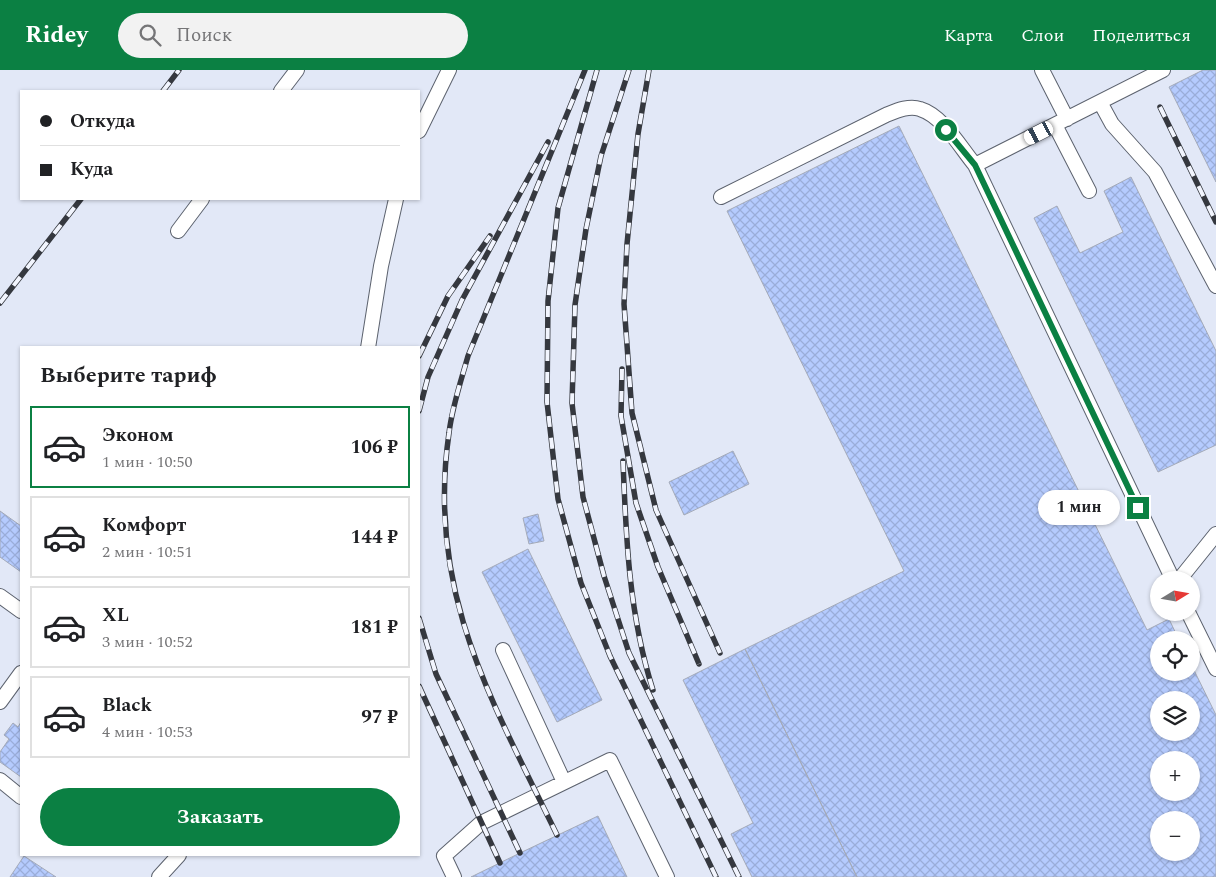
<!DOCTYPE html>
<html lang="ru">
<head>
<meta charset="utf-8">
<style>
  body { margin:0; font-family:Spectral,serif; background:#f2f2f2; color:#202124; height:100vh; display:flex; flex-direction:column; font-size:19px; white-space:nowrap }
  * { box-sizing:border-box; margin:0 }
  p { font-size:16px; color:#757577 }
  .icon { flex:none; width:28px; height:28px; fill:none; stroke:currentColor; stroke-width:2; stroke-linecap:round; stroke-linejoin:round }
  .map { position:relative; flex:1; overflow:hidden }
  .details { position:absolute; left:20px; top:276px; width:400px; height:510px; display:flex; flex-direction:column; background:#fff; border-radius:0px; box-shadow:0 1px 4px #0004 }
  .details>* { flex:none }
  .banner { position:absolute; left:20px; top:20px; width:400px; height:110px; border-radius:0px; box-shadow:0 1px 4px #0004; display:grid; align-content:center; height:110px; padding:0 20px; background:#fff }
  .needle { width:32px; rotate:79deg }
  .tools { position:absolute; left:1150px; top:501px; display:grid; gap:10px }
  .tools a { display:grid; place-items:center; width:50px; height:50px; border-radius:50%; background:#fff; box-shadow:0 1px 4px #0004; font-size:25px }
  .end { position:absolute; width:22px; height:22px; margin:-11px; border:6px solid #0b8043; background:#fff; box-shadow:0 0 0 2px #fff }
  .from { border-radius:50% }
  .bubble { position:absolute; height:35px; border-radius:18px; background:#fff; box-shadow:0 1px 4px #0004; font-size:16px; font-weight:700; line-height:35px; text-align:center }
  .car { position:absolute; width:15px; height:30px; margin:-15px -8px; border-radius:6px; box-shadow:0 0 4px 1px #0007; background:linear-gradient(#fff 24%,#345 0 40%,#fff 0 76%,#345 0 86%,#fff 0) }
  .banner b { display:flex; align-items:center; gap:18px; height:48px; font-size:19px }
  .banner b+b { border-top:1px solid #e0e0e0 }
  .banner i { width:12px; height:12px; background:#202124 }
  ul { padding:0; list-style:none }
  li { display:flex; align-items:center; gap:15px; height:82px; margin:0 10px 8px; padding:0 10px; border:2px solid #e0e0e0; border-radius:0px }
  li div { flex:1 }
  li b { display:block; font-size:19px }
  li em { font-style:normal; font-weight:700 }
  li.active { border-color:#0b8043 }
  li>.icon { width:45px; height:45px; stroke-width:1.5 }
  h2 { padding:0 20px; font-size:22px; line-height:60px }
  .action { display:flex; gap:10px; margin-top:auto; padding:10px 20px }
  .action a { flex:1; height:58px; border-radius:30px; background:#0b8043; color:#fff; font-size:20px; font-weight:700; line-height:58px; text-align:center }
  header { display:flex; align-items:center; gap:30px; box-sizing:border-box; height:70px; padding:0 25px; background:#0b8043; color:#fff }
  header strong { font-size:24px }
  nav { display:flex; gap:28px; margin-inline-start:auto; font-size:18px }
  .search { width:350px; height:45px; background:#f2f2f2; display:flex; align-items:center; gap:12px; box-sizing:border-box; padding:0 18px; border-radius:28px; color:#757577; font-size:19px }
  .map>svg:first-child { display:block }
  .building { fill:url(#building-cross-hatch); stroke:#a4aab8; fill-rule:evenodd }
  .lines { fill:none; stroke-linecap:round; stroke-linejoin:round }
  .lane-casing { stroke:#5c626e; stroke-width:16 }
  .lane { stroke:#fff; stroke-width:14 }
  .rail-casing { stroke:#35383f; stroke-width:5.5 }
  .rail { stroke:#f2f5fe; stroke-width:4; stroke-dasharray:11; stroke-linecap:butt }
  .route { stroke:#0b8043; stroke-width:6 }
</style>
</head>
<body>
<header>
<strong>Ridey</strong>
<div class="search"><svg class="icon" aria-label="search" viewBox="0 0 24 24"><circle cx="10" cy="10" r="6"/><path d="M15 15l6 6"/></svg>Поиск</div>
<nav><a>Карта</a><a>Слои</a><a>Поделиться</a></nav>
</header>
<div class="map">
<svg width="1216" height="807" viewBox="0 0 1216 807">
  <defs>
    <pattern id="building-cross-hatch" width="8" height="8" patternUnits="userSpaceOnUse" patternTransform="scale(1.25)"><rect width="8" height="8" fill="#b5cbfe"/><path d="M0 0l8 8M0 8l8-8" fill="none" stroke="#9aadd9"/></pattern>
  </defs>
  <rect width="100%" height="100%" fill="#e2e8f7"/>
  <path class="building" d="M1203 0H1216V112L1169 17Z
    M899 56 1147 560 1169 549 1179 570H1159V602H1191V594L1216 645V807H857L745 579 904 501 727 141ZM1159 630H1191V662H1159ZM1159 690H1191V722H1159ZM1159 750H1191V782H1159Z
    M1131 107 1216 281V375L1158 402 1034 148 1057 136 1080 183 1123 162 1104 121Z
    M733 381 749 414 684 445 669 412Z
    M0 441 21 456V502L0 487Z
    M538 444 544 471 529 474 523 448Z
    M528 479 602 630 557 652 482 502Z
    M745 579 857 807H752L731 764 753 753 683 610Z
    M21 652V707L0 692V682L9 669 4 665 13 653 18 657Z
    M598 746 627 807H471L520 783Z
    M24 786 56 807H10Z"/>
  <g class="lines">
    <g class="lane-casing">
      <path id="lane" d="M1042 0 1067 49
        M1163 0 975 95 1173 510
        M281 21 297 0
        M1100 32 1112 54 1155 102 1216 216
        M1055 55 1089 121
        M419 61 449 0
        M721 127 886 45C896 41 909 35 920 39 943 46 960 77 975 95
        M178 161 202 129
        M368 278 381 196 396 129
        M1179 510 1216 464
        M0 526 21 541
        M1188 542 1216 599
        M503 580 564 712
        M0 632 21 603
        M0 710 21 727
        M159 807 179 785
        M454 807 444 786 481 753 610 690 667 807"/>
    </g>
    <use href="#lane" class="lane"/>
    <g class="rail-casing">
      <path id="rail" d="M597 0 558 138 548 231 547 332 558 429 581 513 610 586 716 807
        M629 0 601 86 586 159 575 235 572 333 583 427 604 506 629 583 739 807
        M649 0 638 64 627 174 624 234 632 343 656 440 720 583
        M163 21 179 0
        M1160 37 1216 152
        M0 233 81 129
        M419 286 448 226 490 166
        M622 299 621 346 636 433 658 497 699 594
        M419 341 428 307 462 230 548 72
        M623 391C626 469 629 545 653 620
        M419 548 436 604 520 783
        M419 616 500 793
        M557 765C491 629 426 521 449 363 452 337 461 311 468 286L585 0"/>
    </g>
    <use href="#rail" class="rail"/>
  </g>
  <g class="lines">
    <path class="route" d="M946 60 975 95 1138 438"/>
  </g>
</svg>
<div class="tools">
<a><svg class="needle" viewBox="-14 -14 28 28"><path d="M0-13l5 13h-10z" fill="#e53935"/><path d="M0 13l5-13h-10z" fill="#757577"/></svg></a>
<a><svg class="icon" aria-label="locate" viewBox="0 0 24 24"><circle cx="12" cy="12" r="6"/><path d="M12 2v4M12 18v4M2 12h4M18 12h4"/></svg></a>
<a><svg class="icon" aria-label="layers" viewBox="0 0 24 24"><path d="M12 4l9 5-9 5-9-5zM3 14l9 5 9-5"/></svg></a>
<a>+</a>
<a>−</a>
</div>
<i class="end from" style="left:946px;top:60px"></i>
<i class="end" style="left:1138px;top:438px"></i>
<div class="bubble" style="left:1038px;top:420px;width:82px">1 мин</div>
<i class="car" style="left:1039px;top:63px;rotate:243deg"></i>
<div class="banner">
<b><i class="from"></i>Откуда</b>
<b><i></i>Куда</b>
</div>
<section class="details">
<h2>Выберите тариф</h2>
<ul>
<li class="active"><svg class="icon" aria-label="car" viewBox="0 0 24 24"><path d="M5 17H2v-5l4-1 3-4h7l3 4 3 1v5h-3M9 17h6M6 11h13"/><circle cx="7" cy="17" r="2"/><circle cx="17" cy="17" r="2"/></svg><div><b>Эконом</b><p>1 мин · 10:50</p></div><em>106 ₽</em></li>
<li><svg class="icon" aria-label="car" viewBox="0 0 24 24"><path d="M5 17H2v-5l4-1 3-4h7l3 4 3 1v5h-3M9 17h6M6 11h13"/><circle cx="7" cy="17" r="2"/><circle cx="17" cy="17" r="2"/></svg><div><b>Комфорт</b><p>2 мин · 10:51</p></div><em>144 ₽</em></li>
<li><svg class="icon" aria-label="car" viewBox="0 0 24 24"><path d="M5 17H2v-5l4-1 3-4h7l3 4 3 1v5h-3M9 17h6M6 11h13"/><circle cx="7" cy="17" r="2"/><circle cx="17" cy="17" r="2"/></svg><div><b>XL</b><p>3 мин · 10:52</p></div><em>181 ₽</em></li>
<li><svg class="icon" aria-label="car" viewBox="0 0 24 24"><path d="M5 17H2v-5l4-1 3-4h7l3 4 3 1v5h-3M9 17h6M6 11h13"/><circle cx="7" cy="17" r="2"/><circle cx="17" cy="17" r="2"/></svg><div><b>Black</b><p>4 мин · 10:53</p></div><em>97 ₽</em></li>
</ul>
<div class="action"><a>Заказать</a></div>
</section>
</div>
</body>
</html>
